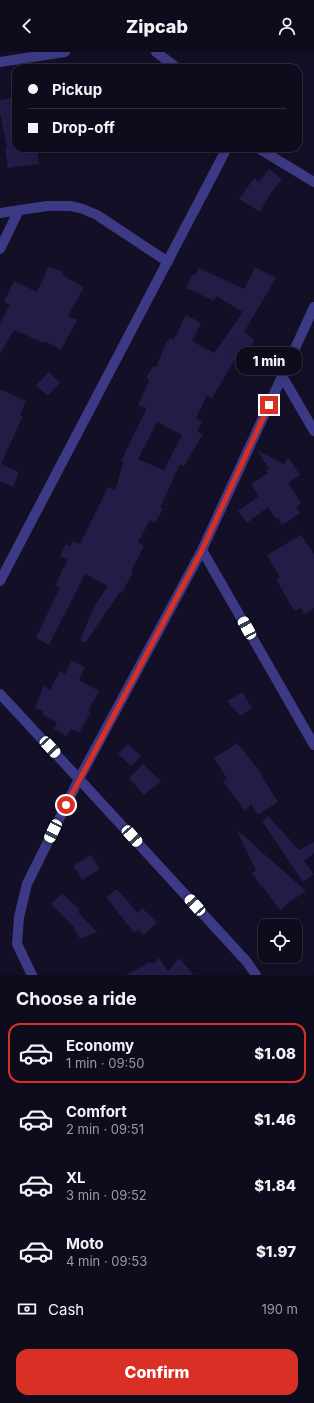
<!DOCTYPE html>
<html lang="en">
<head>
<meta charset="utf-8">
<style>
  body { margin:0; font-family:Inter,sans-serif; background:#1c1929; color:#f1f3f6; height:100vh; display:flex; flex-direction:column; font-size:15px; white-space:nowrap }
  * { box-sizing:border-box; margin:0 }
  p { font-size:13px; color:#9b9ba3 }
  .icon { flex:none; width:22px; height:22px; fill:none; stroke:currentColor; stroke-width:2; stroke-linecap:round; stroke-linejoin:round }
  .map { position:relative; height:923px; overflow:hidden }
  .details { display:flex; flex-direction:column; background:#0e0b1c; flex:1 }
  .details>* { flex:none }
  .guide { position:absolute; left:12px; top:12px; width:290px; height:88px; border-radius:12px; box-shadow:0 4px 16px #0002,0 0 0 1px #2e2b3b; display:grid; align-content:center; height:88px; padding:0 16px; background:#0e0b1c }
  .controls { position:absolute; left:258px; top:867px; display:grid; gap:8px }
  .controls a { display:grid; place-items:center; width:44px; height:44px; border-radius:8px; background:#0e0b1c; box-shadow:0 4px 16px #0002,0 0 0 1px #2e2b3b; font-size:20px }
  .end { position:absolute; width:18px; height:18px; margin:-9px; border:5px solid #d93025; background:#fff; box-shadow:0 0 0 2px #fff }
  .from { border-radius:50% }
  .bubble { position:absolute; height:28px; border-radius:12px; background:#0e0b1c; box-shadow:0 4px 16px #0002,0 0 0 1px #2e2b3b; font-size:13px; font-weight:800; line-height:28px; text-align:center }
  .car { position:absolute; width:12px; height:24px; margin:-12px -6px; border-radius:5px; box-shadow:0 0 3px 1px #0007; background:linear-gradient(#fff 24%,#345 0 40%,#fff 0 76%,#345 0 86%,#fff 0) }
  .guide b { display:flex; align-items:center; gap:14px; height:38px; font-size:15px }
  .guide b+b { border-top:1px solid #2e2b3b }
  .guide i { width:10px; height:10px; background:#f1f3f6 }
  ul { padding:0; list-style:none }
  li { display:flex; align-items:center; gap:12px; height:60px; margin:0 8px 6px; padding:0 8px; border:2px solid transparent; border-radius:12px }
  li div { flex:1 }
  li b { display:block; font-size:15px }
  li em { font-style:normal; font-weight:800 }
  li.selected { border-color:#d93025 }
  li>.icon { width:36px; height:36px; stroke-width:1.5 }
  h2 { padding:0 16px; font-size:18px; line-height:48px }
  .pay { display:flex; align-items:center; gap:10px; height:44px; padding:0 16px; font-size:15px }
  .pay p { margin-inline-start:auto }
  .cta { display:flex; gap:8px; margin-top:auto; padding:8px 16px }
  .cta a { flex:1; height:46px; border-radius:12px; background:#d93025; color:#fff; font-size:16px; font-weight:800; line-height:46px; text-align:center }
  header { display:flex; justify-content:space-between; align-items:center; height:52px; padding:0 16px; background:#0e0b1c; font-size:18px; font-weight:800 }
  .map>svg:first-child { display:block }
  .building { fill:#241b47; fill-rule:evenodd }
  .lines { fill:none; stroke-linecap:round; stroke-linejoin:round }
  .minor { stroke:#3d3a85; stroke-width:10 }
  .route { stroke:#d93025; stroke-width:5 }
</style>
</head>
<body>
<header><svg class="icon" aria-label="back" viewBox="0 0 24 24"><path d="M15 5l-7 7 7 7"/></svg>Zipcab<svg class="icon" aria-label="person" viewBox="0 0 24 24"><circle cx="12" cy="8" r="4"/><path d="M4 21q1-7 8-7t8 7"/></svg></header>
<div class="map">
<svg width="314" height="923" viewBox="0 0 314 923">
  <rect width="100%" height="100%" fill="#130f26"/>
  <path class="building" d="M16 45V96H37L39 112 8 116 5 96H7L0 61V48Z
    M269 117 282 127 271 141 260 160 239 147 254 126 259 130Z
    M49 214 63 220 62 223 84 235 68 264 77 268 61 298 45 289 44 291 14 278 0 302V271L10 253 4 250 14 229 37 240Z
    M255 215 276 226 244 280 255 288 243 304 239 301 212 346 207 343 196 366 202 369 197 380 203 382 184 414 180 412 160 456 163 457 155 471 150 468 138 490 144 494 131 519 133 520 122 541 120 540 85 591 80 588 95 553 108 534 85 522 49 593 36 586 60 535 55 533 68 507 60 504 66 492 70 494 73 489 80 492 108 435 115 438 124 409H121L146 358V356L138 353 149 328 146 326 153 314 156 315 167 289H169L170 286 173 288 175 285 186 263 201 271 192 289 214 301 243 260 216 244 214 249 186 236 193 222 195 223 199 216 244 237ZM157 370 182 383 164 418 138 407Z
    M49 320 60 331 48 344 36 333Z
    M0 337 26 349 20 363 23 364 1 412 19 420 13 435 0 429Z
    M257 398 284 412 288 405 300 423 288 431 301 451 296 455 300 461 282 473 278 466 276 467 268 455 247 471 238 459 259 444 251 432 268 421 266 419 269 417Z
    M301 483 314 502V556L304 562 301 556 294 559 276 527 280 525 267 503Z
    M71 608 85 615 79 628 99 639 88 659 91 660 79 681 71 677 66 684 54 677 57 670 43 663V659L35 656 44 633 50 638 60 619 65 622Z
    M242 640 252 656 240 664 227 649Z
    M237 691 261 721H260L278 750 258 763 251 752 245 759 223 730 227 727 214 706Z
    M128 692 141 704 131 714 118 702Z
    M143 712 161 729 144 743 129 726Z
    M268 764 299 798 314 790V801L304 809 314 822 303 830 262 769Z
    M236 777 306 839 287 852 280 858 262 834 261 835 252 821 256 818Z
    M91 803 100 817 82 828 73 814Z
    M117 837 138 861 142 856 157 870 144 883 138 877 134 881 106 845Z
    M62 842 80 857 78 860 97 880 80 887 73 874 51 852Z
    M159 906 168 919 179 906 194 923H127L150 910 153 912Z"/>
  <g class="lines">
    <path class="minor" d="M156 0 177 16
      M0 10 65 0
      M258 96 314 130
      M0 161 47 154H71L83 157 97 163 168 210
      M0 197 19 158
      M282 324 314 379
      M202 498 314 693
      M0 529 227 96
      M0 642 79 727 247 910 256 923
      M32 923 17 892 19 865 27 832 79 727 202 498 314 255"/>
  </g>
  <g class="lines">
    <path class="route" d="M66 753 202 498 269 353"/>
  </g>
</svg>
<div class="controls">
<a><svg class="icon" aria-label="locate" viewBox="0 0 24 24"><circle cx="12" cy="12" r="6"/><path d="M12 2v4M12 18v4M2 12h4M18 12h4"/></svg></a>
</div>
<i class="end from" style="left:66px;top:753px"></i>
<i class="end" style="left:269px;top:353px"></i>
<div class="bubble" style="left:236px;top:295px;width:66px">1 min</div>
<i class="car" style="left:247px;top:576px;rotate:331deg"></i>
<i class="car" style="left:50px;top:695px;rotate:137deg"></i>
<i class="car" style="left:53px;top:779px;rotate:206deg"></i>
<i class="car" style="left:132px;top:784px;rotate:138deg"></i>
<i class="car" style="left:195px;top:853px;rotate:318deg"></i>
<div class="guide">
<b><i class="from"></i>Pickup</b>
<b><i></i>Drop-off</b>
</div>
</div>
<section class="details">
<h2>Choose a ride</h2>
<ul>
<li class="selected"><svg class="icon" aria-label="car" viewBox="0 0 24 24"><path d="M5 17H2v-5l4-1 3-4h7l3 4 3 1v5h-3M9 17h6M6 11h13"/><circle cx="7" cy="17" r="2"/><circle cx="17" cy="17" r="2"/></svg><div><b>Economy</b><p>1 min · 09:50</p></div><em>$1.08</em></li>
<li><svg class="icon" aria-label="car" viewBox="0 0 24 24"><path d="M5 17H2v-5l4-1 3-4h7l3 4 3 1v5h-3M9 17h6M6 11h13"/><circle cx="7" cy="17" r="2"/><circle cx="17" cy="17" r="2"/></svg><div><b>Comfort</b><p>2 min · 09:51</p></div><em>$1.46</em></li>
<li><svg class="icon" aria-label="car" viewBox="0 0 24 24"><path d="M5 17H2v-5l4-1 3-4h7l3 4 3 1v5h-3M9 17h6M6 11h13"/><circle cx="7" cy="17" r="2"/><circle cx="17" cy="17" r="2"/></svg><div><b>XL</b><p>3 min · 09:52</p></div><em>$1.84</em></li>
<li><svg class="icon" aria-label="car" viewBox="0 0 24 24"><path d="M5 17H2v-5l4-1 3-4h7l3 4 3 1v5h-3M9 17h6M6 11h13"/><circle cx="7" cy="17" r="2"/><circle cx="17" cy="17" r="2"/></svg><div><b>Moto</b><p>4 min · 09:53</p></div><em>$1.97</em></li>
</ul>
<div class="pay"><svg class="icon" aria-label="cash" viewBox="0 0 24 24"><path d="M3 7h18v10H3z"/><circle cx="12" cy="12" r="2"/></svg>Cash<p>190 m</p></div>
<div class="cta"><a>Confirm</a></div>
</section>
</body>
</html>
